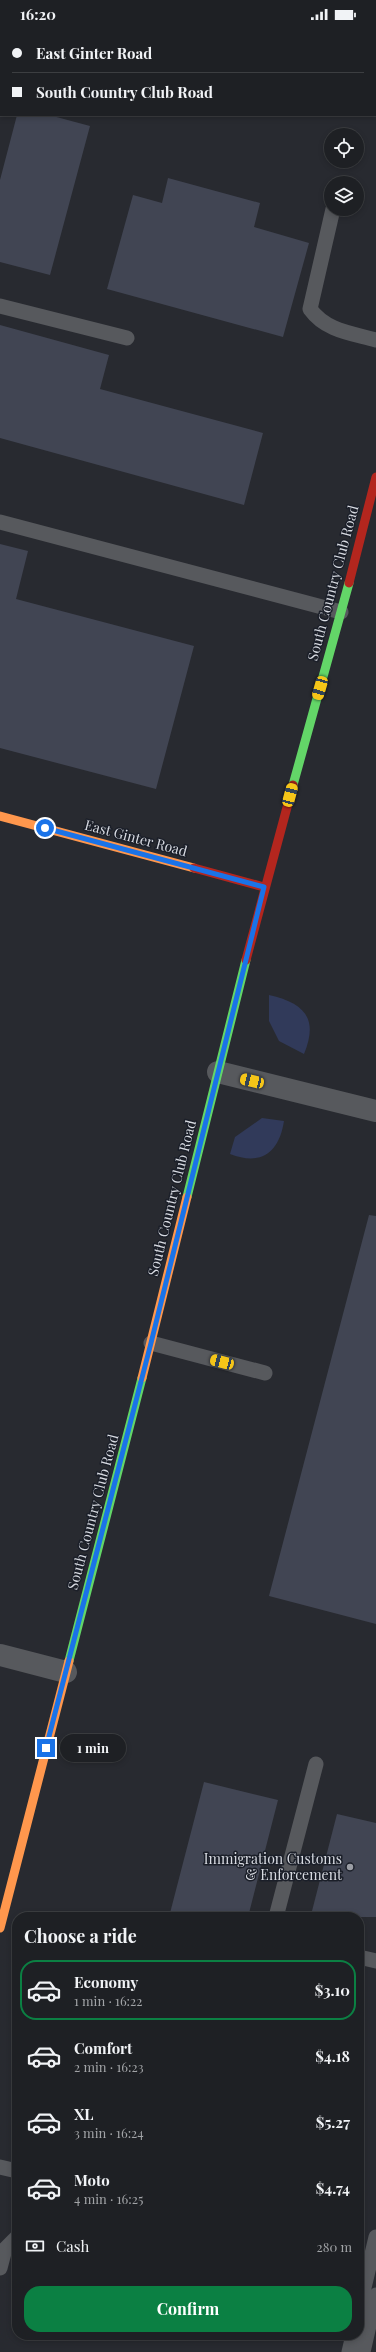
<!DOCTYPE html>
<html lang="en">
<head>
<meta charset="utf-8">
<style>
  body { margin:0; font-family:"Playfair Display",serif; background:#26282c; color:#f1f3f6; height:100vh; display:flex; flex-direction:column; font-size:15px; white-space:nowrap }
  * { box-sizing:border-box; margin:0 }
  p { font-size:13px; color:#a1a3a6 }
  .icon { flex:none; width:22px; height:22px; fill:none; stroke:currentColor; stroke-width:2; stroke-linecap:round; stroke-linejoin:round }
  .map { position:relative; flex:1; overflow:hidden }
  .sheet { position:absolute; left:12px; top:1884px; width:352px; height:428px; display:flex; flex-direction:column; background:#1e2024; border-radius:16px; box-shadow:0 2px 6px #0003,0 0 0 1px #3c3e41 }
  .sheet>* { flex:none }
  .guide { position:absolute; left:0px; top:0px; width:376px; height:88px; box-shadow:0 2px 6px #0003,0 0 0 1px #3c3e41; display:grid; align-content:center; height:88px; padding:0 12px; background:#1e2024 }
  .fabs { position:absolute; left:324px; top:100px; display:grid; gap:8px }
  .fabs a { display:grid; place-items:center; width:40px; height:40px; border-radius:50%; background:#1e2024; box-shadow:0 2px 6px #0003,0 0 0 1px #3c3e41; font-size:20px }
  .end { position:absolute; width:18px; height:18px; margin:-9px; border:5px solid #1a73e8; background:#fff; box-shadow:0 0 0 2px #fff }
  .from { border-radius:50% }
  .bubble { position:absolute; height:28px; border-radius:14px; background:#1e2024; box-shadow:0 2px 6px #0003,0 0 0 1px #3c3e41; font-size:13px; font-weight:700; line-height:28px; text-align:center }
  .car { position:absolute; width:12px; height:24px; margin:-12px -6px; border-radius:5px; box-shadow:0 0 3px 1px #0007; background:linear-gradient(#f5c518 24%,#345 0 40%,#f5c518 0 76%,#345 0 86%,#f5c518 0) }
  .guide b { display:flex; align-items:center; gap:14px; height:38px; font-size:15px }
  .guide b+b { border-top:1px solid #3c3e41 }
  .guide i { width:10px; height:10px; background:#f1f3f6 }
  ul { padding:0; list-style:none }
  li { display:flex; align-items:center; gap:12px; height:60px; margin:0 8px 6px; padding:0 4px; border:2px solid transparent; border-radius:16px }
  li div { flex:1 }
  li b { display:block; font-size:15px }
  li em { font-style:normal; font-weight:700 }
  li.current { border-color:#0b8043 }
  li>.icon { width:36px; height:36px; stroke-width:1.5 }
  h2 { padding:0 12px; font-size:18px; line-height:48px }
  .pay { display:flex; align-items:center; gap:10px; height:44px; padding:0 12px; font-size:15px }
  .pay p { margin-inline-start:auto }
  .action { display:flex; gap:8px; margin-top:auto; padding:8px 12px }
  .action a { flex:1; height:46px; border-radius:16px; background:#0b8043; color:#fff; font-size:16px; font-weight:700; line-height:46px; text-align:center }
  .status { display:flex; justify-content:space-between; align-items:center; height:28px; padding:0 20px; background:#1e2024; direction:ltr }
  .status svg { height:11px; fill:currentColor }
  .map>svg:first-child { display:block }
  .green { fill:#313a5a }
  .building { fill:#414553 }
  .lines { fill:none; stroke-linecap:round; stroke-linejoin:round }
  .lane { stroke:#57595d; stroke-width:15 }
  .street { stroke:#57595d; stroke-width:22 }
  .fast { stroke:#63d668; stroke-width:9 }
  .slow { stroke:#ff974d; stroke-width:9 }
  .jam { stroke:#b3261e; stroke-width:9 }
  .route { stroke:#1a73e8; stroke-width:5 }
  .poi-dot { fill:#9a9da4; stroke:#1b1f29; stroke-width:1.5 }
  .labels { text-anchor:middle; stroke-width:3; stroke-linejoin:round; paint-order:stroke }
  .street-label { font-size:14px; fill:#d8dbe2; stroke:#1b1f29 }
  .poi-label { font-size:14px; fill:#d8dbe2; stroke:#1b1f29; text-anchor:end }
</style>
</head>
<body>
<div class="status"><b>16:20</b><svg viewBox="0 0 49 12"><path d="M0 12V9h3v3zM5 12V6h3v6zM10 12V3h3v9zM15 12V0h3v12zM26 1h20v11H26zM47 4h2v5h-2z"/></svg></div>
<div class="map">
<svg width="376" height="2324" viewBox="0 0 376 2324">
  <rect width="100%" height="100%" fill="#282a30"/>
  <path class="green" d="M269 967C304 975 319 990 304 1026L279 1013 269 993Z
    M262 1090 284 1093C279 1125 261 1138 230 1126L235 1109Z"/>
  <path class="building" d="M17 87H49L90 98 50 247 0 234V152Z
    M168 150 260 175 254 199 309 215 283 309 107 261 133 167 162 175Z
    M0 297 109 327 100 361 263 405 244 477 0 410Z
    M0 516 28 523 16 571 194 618 156 761 0 720Z
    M369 1187 376 1188V1596L269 1568Z
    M204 1754 278 1772 248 1889H169Z
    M337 1786 376 1795V1889H335L312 1883Z"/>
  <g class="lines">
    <path class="lane" d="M54 1V0
      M333 181 310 281C326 303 351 305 376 312
      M0 278 127 310
      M0 494 341 584
      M151 1315 265 1345
      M276 1889 316 1736
      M359 1929 376 1933
      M0 2139 17 2143
      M0 2240 5 2221 17 2209
      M359 2281 376 2209
      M349 2324 353 2307
      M363 2324 376 2267"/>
    <path class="street" d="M178 0 182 1
      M375 53H376
      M218 1044 376 1083
      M0 1627 66 1644"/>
    <path class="fast" d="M293 757 349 555
      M187 1169 246 932
      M69 1633 142 1350"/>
    <path class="slow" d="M0 788 194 840
      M142 1350 187 1169
      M0 1900 69 1633"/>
    <path class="jam" d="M349 555 376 449
      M194 840 264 859
      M246 932 293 757"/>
  </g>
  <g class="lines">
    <path class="route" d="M45 800 264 859 151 1315 46 1720"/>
  </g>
  <circle class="poi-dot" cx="350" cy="1839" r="4"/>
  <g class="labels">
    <g class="street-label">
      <text transform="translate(333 555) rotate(-75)" y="5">South Country Club Road</text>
      <text transform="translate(136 810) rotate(15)" y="5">East Ginter Road</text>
      <text transform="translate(172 1170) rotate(-76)" y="5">South Country Club Road</text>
      <text transform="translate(93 1484) rotate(-75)" y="5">South Country Club Road</text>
    </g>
    <g class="poi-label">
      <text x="342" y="1836">Immigration Customs<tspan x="342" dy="16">&amp; Enforcement</tspan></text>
    </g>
  </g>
</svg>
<div class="fabs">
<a><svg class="icon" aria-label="locate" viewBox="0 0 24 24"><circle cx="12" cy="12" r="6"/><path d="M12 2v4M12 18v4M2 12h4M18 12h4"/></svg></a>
<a><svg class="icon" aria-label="layers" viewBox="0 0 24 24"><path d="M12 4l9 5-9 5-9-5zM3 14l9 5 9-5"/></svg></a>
</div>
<i class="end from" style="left:45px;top:800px"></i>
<i class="end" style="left:46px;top:1720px"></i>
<div class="bubble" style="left:60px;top:1706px;width:66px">1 min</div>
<i class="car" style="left:320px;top:660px;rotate:196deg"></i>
<i class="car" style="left:290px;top:767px;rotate:15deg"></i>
<i class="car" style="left:252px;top:1053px;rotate:283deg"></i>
<i class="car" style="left:222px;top:1334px;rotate:285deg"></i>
<div class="guide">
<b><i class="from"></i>East Ginter Road</b>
<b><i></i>South Country Club Road</b>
</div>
<section class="sheet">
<h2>Choose a ride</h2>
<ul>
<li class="current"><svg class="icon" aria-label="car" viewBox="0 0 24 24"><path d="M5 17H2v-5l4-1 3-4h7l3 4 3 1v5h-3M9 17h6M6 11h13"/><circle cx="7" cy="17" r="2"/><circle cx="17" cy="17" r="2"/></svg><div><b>Economy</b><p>1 min · 16:22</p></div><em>$3.10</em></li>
<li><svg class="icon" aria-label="car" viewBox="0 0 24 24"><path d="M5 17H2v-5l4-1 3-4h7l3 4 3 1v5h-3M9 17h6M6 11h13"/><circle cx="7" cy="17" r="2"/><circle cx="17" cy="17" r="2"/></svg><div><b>Comfort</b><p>2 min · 16:23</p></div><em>$4.18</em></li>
<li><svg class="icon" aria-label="car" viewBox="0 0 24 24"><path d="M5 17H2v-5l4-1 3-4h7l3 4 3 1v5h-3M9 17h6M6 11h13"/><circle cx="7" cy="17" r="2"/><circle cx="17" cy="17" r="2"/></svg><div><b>XL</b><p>3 min · 16:24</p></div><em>$5.27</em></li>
<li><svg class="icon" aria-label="car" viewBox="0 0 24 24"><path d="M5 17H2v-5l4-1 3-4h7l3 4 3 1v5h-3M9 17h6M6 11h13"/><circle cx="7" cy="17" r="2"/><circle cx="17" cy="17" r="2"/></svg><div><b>Moto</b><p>4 min · 16:25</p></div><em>$4.74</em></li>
</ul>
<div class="pay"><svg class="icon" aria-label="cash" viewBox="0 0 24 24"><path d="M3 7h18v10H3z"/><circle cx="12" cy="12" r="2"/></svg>Cash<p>280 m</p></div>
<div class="action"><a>Confirm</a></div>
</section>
</div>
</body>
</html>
